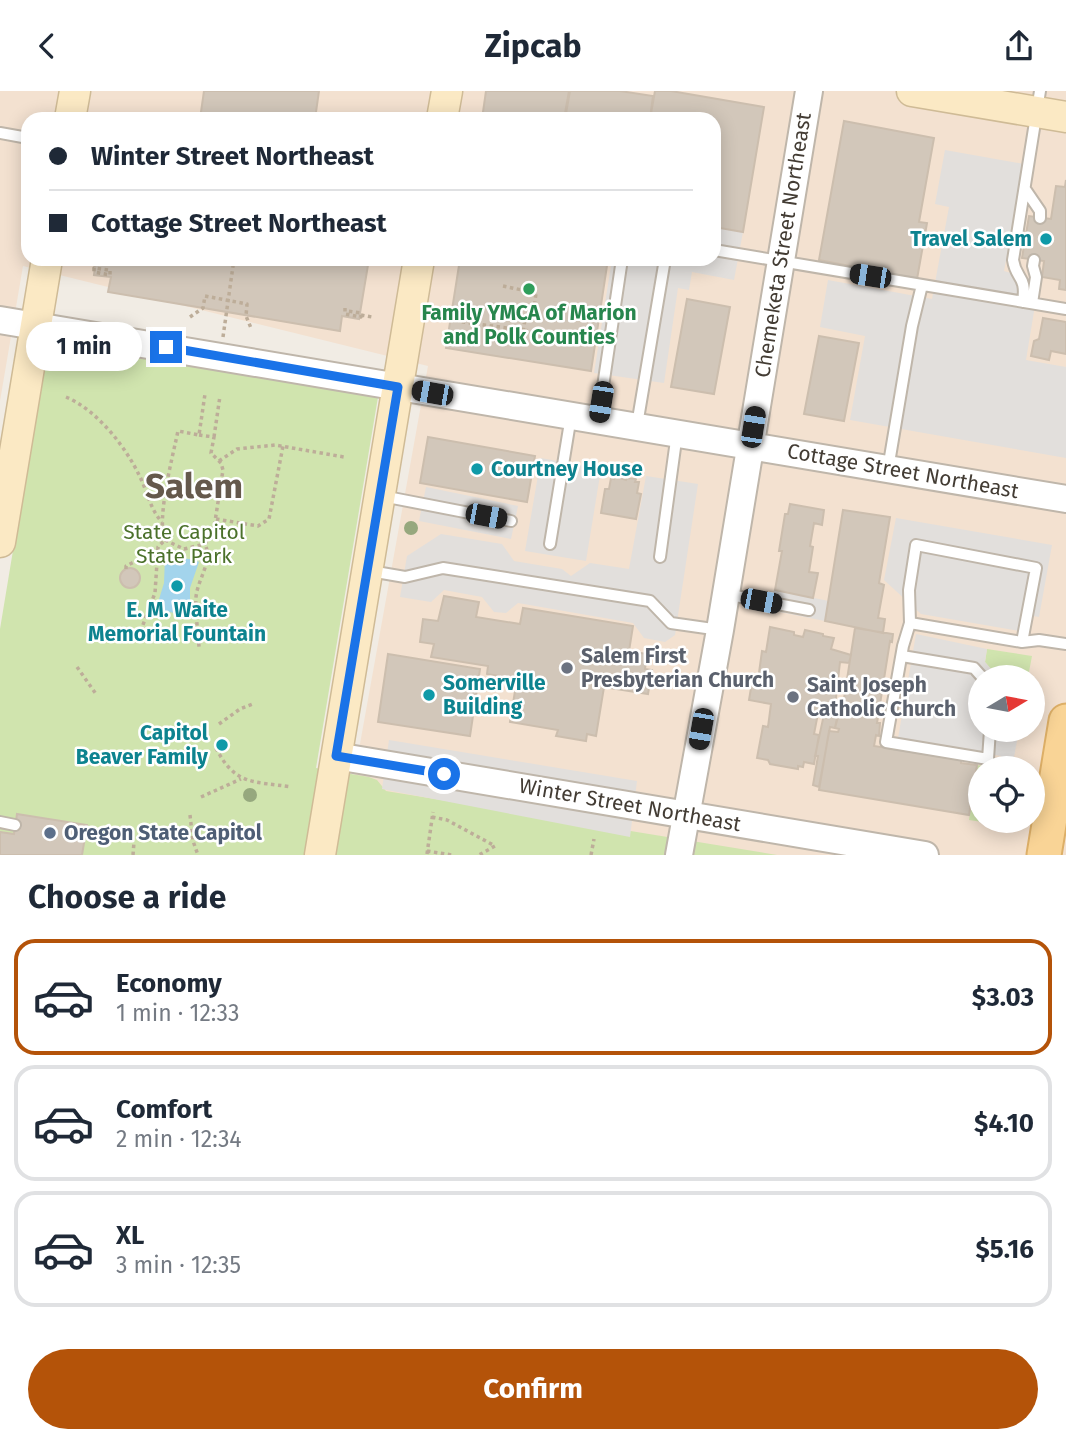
<!DOCTYPE html>
<html lang="en">
<head>
<meta charset="utf-8">
<style>
  body { margin:0; font-family:"Fira Sans",sans-serif; background:#f6f6f7; color:#1f2937; height:100vh; display:flex; flex-direction:column; font-size:26px; white-space:nowrap }
  * { box-sizing:border-box; margin:0 }
  p { font-size:23px; color:#747a83 }
  .icon { flex:none; width:38px; height:38px; fill:none; stroke:currentColor; stroke-width:2; stroke-linecap:round; stroke-linejoin:round }
  .map { position:relative; height:764px; overflow:hidden }
  .drawer { display:flex; flex-direction:column; background:#fff; flex:1 }
  .drawer>* { flex:none }
  .guide { position:absolute; left:21px; top:21px; width:700px; height:154px; border-radius:21px; box-shadow:0 4px 18px #0003; display:grid; align-content:center; height:154px; padding:0 28px; background:#fff }
  .needle { width:46px; rotate:80deg }
  .tools { position:absolute; left:968px; top:574px; display:grid; gap:14px }
  .tools a { display:grid; place-items:center; width:77px; height:77px; border-radius:50%; background:#fff; box-shadow:0 4px 18px #0003; font-size:35px }
  .end { position:absolute; width:32px; height:32px; margin:-16px; border:9px solid #1a73e8; background:#fff; box-shadow:0 0 0 4px #fff }
  .from { border-radius:50% }
  .bubble { position:absolute; height:49px; border-radius:24px; background:#fff; box-shadow:0 4px 18px #0003; font-size:23px; font-weight:700; line-height:49px; text-align:center }
  .car { position:absolute; width:21px; height:42px; margin:-21px -10px; border-radius:9px; box-shadow:0 0 5px 2px #0007; background:linear-gradient(#222 24%,#8ab4d8 0 40%,#222 0 76%,#8ab4d8 0 86%,#222 0) }
  .guide b { display:flex; align-items:center; gap:24px; height:66px; font-size:26px }
  .guide b+b { border-top:2px solid #e0e1e3 }
  .guide i { width:18px; height:18px; background:#1f2937 }
  ul { padding:0; list-style:none }
  li { display:flex; align-items:center; gap:21px; height:116px; margin:0 14px 10px; padding:0 14px; border:4px solid #e0e1e3; border-radius:21px }
  li div { flex:1 }
  li b { display:block; font-size:26px }
  li em { font-style:normal; font-weight:700 }
  li.selected { border-color:#b45309 }
  li>.icon { width:63px; height:63px; stroke-width:1.5 }
  h2 { padding:0 28px; font-size:32px; line-height:84px }
  .action { display:flex; gap:14px; margin-top:auto; padding:14px 28px }
  .action a { flex:1; height:80px; border-radius:42px; background:#b45309; color:#fff; font-size:28px; font-weight:700; line-height:80px; text-align:center }
  header { display:flex; justify-content:space-between; align-items:center; height:91px; padding:0 28px; background:#fff; font-size:32px; font-weight:700 }
  .map>svg:first-child { display:block }
  .commercial { fill:#f3e1d0; fill-rule:evenodd }
  .green { fill:#d0e4ae }
  .parking { fill:#e2dfdc }
  .water { fill:#a3d4ec }
  .building { fill:#d2c7ba; stroke:#ccbeae; stroke-width:2 }
  .lines { fill:none; stroke-linecap:round; stroke-linejoin:round }
  .service-casing { stroke:#bfb6aa; stroke-width:14 }
  .tertiary-casing { stroke:#bfb6aa; stroke-width:30 }
  .secondary-casing { stroke:#cfbb96; stroke-width:33 }
  .primary-casing { stroke:#ddaf67; stroke-width:37 }
  .path { stroke:#bdad99; stroke-width:3.5; stroke-dasharray:3.5 3.5; stroke-linecap:butt }
  .service { stroke:#fff; stroke-width:10 }
  .tertiary { stroke:#fff; stroke-width:26 }
  .secondary { stroke:#fbe9c4; stroke-width:30 }
  .primary { stroke:#f9d496; stroke-width:33 }
  .tree { fill:#96a87e }
  .route { stroke:#1a73e8; stroke-width:9 }
  .culture-dot { fill:#0f9aa8; stroke:#fff; stroke-width:2.5 }
  .leisure-dot { fill:#2e9e5b; stroke:#fff; stroke-width:2.5 }
  .worship-dot { fill:#6b7280; stroke:#fff; stroke-width:2.5 }
  .service-dot { fill:#5c6f8a; stroke:#fff; stroke-width:2.5 }
  .labels { text-anchor:middle; stroke-width:5; stroke-linejoin:round; paint-order:stroke }
  .culture-label { font-size:21px; font-weight:bold; fill:#0d838f; stroke:#fff; text-anchor:end }
  .street-label { font-size:21px; fill:#433c34; stroke:#fff }
  .leisure-label { font-size:21px; font-weight:bold; fill:#27864d; stroke:#fff }
  .park-label { font-size:21px; fill:#4b712b; stroke:#fff }
  .worship-label { font-size:21px; font-weight:bold; fill:#5b616d; stroke:#fff; text-anchor:start }
  .service-label { font-size:21px; font-weight:bold; fill:#4e5e75; stroke:#fff; text-anchor:start }
  .town-label { font-size:35px; font-weight:bold; fill:#65594c; stroke:#fff }
</style>
</head>
<body>
<header><svg class="icon" aria-label="back" viewBox="0 0 24 24"><path d="M15 5l-7 7 7 7"/></svg>Zipcab<svg class="icon" aria-label="share" viewBox="0 0 24 24"><path d="M12 15V3M7 8l5-5 5 5M5 13v7h14v-7"/></svg></header>
<div class="map">
<svg width="1066" height="764" viewBox="0 0 1066 764">
  <rect width="100%" height="100%" fill="#f1ece4"/>
  <path class="commercial" d="M0 0H1066V764H340L428 275 23 175 0 310ZM28 28H714V168H28ZM980 586H1032V639H980ZM980 677H1032V730H980Z"/>
  <path class="green" d="M48 248 378 306 316 677 369 686 377 689 386 700 777 764H0V538Z
    M987 558 1032 565 1028 586H998L985 571Z
    M977 674 998 677H980V730H1004L1003 734 969 729Z"/>
  <path class="parking" d="M945 59 1024 73 1004 180 1039 190 1026 269 1066 276V367L850 329 865 245 820 236 828 189 932 208 949 116 935 113Z
    M714 136 743 141 734 189 692 181 689 199 678 197 664 292 594 282 612 168H714Z
    M541 367 601 378 586 470 525 460Z
    M646 385 698 393 675 544 665 551 644 547 633 532 518 512 506 522 494 521 482 506 444 499 431 511 400 506 407 465 441 443 502 453 514 470 562 478 571 485 590 472 629 478Z
    M426 396 518 415 511 448 419 430Z
    M896 427 1052 454 1039 526 1021 523 1019 540 921 523 884 489Z
    M774 499 829 510 825 530 770 519Z
    M916 543 987 558 985 571 998 586H980V639H1019L1012 677H999L1001 665 898 647Z
    M389 649 637 690 630 746 382 698Z"/>
  <path class="water" d="M170 464C180 469 191 466 199 471L190 497V523C185 524 161 520 156 518L164 492 165 466Z"/>
  <path class="building" d="M204 0H319L315 28H200Z
    M486 0H569L564 28H482Z
    M570 0H620L653 5 650 28H565Z
    M655 0H671L764 16 743 141 714 136V28H650Z
    M844 30 934 47 919 131 927 132 917 188 819 169Z
    M1066 89V199L1059 198 1060 189 1042 186 1044 170 1022 167 1029 125 1051 128 1056 95 1065 96Z
    M96 168H369L359 228 342 225 340 240 108 201 111 186 94 184Z
    M460 168H608L591 280 446 257Z
    M687 208 730 216 714 303 671 296Z
    M1043 227 1066 231V263L1051 260 1049 269 1031 265 1034 250 1039 248Z
    M819 245 859 252 844 330 804 323Z
    M428 346 535 365 527 411 420 392Z
    M615 385 626 389 627 387 636 388 635 391H639L637 402 641 403 636 428 601 422 605 398H609L611 387 614 388Z
    M790 413 824 419 822 434 814 432 810 455 813 456 809 481 818 482 813 507 775 499 782 460H779L785 423H788Z
    M843 419 890 426 879 492 884 494 878 527 885 528 883 542 825 530Z
    M120 487a10 10 0 1 1 20 0a10 10 0 1 1-20 0Z
    M444 505 479 511 476 526 520 533 523 517 633 535 629 560 647 563 645 578 652 579 648 603 604 596 596 645 587 643 586 650 556 645 558 639 510 631 517 588 487 583 488 575 431 566 434 553 420 551 423 528 438 530Z
    M770 536 794 541V544L803 546 805 539 823 543V545L834 547 831 558 851 564 849 572 840 571 835 615 820 612 814 643 819 644 814 673 804 671 803 676 798 675V678L770 673 768 669 757 667 763 635 768 636 771 613 749 609 752 591 759 593 760 589H758L762 560 766 561Z
    M855 537 893 543 892 551 890 550 877 632H880L879 645 876 644 874 655 961 669V672L977 674 969 724 819 699 829 640 838 641 839 638 835 637 838 626 841 627Z
    M388 563 480 578 470 645 378 631Z
    M826 614 833 615 832 626 837 627 835 637 830 636 819 696 813 694 818 665H815Z
    M17 723 87 734 82 764H0V741L14 743Z"/>
  <g class="lines">
    <g class="service-casing">
      <path id="service" d="M0 42 28 47
        M1025 98 1040 120V127
        M714 159 1066 218
        M1023 211C1027 184 1016 189 1013 169L1040 0
        M1032 212 1036 186 1033 175 1034 169
        M598 329 622 168
        M637 334 665 168
        M888 378 912 235 922 194
        M382 405 511 430
        M550 453 571 325
        M660 466 677 342
        M370 480 405 486 443 477 650 510 671 532 720 539
        M725 503 809 519
        M910 532 903 555 886 651 988 668 990 639
        M1022 551 1036 477 916 454 909 499 910 532 1022 551 1039 549 1066 553
        M902 565 974 577 982 586
        M0 731 15 734"/>
    </g>
    <g class="tertiary-casing">
      <path id="tertiary" d="M0 229 1066 408
        M336 665 925 764
        M679 764 720 539 809 0"/>
    </g>
    <g class="secondary-casing">
      <path id="secondary" d="M912 0 1066 26
        M70 28 75 0
        M442 28 447 0
        M0 451 47 168
        M320 764 419 168"/>
    </g>
    <g class="primary-casing">
      <path id="primary" d="M1044 764 1066 630"/>
    </g>
    <path class="path" d="M108 179 94 177V181L110 184V178
      M503 195 536 202 534 218 527 217 523 240
      M345 217V223L361 226V222L348 220
      M361 224 372 226
      M190 226 203 217 205 205 247 213 246 225 251 237
      M523 226 503 222 504 213 527 217
      M441 228 595 249
      M223 246 234 168
      M66 306C97 319 126 356 140 386 148 402 150 418 162 431
      M199 344 214 346 211 362 221 372 223 379 214 437 205 453C213 471 198 487 196 506 195 522 198 539 199 556
      M214 346 220 305
      M219 370 237 358 275 354 344 366
      M216 428 258 435 269 428 283 355
      M165 449 184 458 205 453
      M126 478V475L134 471 158 472
      M138 547 155 502 158 456 165 449C156 429 173 364 178 340L199 344 205 303
      M77 576 96 603
      M219 633 240 618 255 612
      M216 657C235 695 254 690 291 696
      M201 706 241 688
      M190 724 193 750 198 764
      M432 726 447 729 495 755 479 764
      M427 760 452 764
      M427 763 433 721
      M133 764 134 751
      M591 764 594 748"/>
    <use href="#service" class="service"/>
    <use href="#tertiary" class="tertiary"/>
    <use href="#secondary" class="secondary"/>
    <use href="#primary" class="primary"/>
  </g>
  <g class="tree">
    <circle cx="411" cy="437" r="7"/>
    <circle cx="250" cy="704" r="7"/>
  </g>
  <g class="lines">
    <path class="route" d="M166 256 398 296 336 665 444 683"/>
  </g>
  <g class="culture-dot">
    <circle cx="1046" cy="148" r="7"/>
    <circle cx="477" cy="378" r="7"/>
    <circle cx="177" cy="495" r="7"/>
    <circle cx="429" cy="604" r="7"/>
    <circle cx="222" cy="654" r="7"/>
  </g>
  <circle class="leisure-dot" cx="529" cy="198" r="7"/>
  <g class="worship-dot">
    <circle cx="567" cy="577" r="7"/>
    <circle cx="793" cy="606" r="7"/>
  </g>
  <circle class="service-dot" cx="50" cy="742" r="7"/>
  <g class="labels">
    <g class="culture-label">
      <text x="1032" y="155">Travel Salem</text>
      <text x="491" y="385" text-anchor="start">Courtney House</text>
      <text x="177" y="526" text-anchor="middle">E. M. Waite<tspan x="177" dy="24">Memorial Fountain</tspan></text>
      <text x="443" y="599" text-anchor="start">Somerville<tspan x="443" dy="24">Building</tspan></text>
      <text x="208" y="649">Capitol<tspan x="208" dy="24">Beaver Family</tspan></text>
    </g>
    <g class="street-label">
      <text transform="translate(783 154) rotate(-81)" y="7">Chemeketa Street Northeast</text>
      <text transform="translate(903 380) rotate(10)" y="7">Cottage Street Northeast</text>
      <text transform="translate(630 714) rotate(10)" y="7">Winter Street Northeast</text>
    </g>
    <g class="leisure-label">
      <text x="529" y="229">Family YMCA of Marion<tspan x="529" dy="24">and Polk Counties</tspan></text>
    </g>
    <g class="park-label">
      <text x="184" y="448">State Capitol<tspan x="184" dy="24">State Park</tspan></text>
    </g>
    <g class="worship-label">
      <text x="581" y="572">Salem First<tspan x="581" dy="24">Presbyterian Church</tspan></text>
      <text x="807" y="601">Saint Joseph<tspan x="807" dy="24">Catholic Church</tspan></text>
    </g>
    <g class="service-label">
      <text x="64" y="749">Oregon State Capitol</text>
    </g>
    <g class="town-label">
      <text x="194" y="407">Salem</text>
    </g>
  </g>
</svg>
<div class="tools">
<a><svg class="needle" viewBox="-14 -14 28 28"><path d="M0-13l5 13h-10z" fill="#e53935"/><path d="M0 13l5-13h-10z" fill="#747a83"/></svg></a>
<a><svg class="icon" aria-label="locate" viewBox="0 0 24 24"><circle cx="12" cy="12" r="6"/><path d="M12 2v4M12 18v4M2 12h4M18 12h4"/></svg></a>
</div>
<i class="end from" style="left:444px;top:683px"></i>
<i class="end" style="left:166px;top:256px"></i>
<div class="bubble" style="left:26px;top:231px;width:116px">1 min</div>
<i class="car" style="left:870px;top:185px;rotate:279deg"></i>
<i class="car" style="left:432px;top:302px;rotate:280deg"></i>
<i class="car" style="left:601px;top:311px;rotate:189deg"></i>
<i class="car" style="left:753px;top:336px;rotate:9deg"></i>
<i class="car" style="left:486px;top:425px;rotate:101deg"></i>
<i class="car" style="left:761px;top:510px;rotate:101deg"></i>
<i class="car" style="left:701px;top:638px;rotate:190deg"></i>
<div class="guide">
<b><i class="from"></i>Winter Street Northeast</b>
<b><i></i>Cottage Street Northeast</b>
</div>
</div>
<section class="drawer">
<h2>Choose a ride</h2>
<ul>
<li class="selected"><svg class="icon" aria-label="car" viewBox="0 0 24 24"><path d="M5 17H2v-5l4-1 3-4h7l3 4 3 1v5h-3M9 17h6M6 11h13"/><circle cx="7" cy="17" r="2"/><circle cx="17" cy="17" r="2"/></svg><div><b>Economy</b><p>1 min · 12:33</p></div><em>$3.03</em></li>
<li><svg class="icon" aria-label="car" viewBox="0 0 24 24"><path d="M5 17H2v-5l4-1 3-4h7l3 4 3 1v5h-3M9 17h6M6 11h13"/><circle cx="7" cy="17" r="2"/><circle cx="17" cy="17" r="2"/></svg><div><b>Comfort</b><p>2 min · 12:34</p></div><em>$4.10</em></li>
<li><svg class="icon" aria-label="car" viewBox="0 0 24 24"><path d="M5 17H2v-5l4-1 3-4h7l3 4 3 1v5h-3M9 17h6M6 11h13"/><circle cx="7" cy="17" r="2"/><circle cx="17" cy="17" r="2"/></svg><div><b>XL</b><p>3 min · 12:35</p></div><em>$5.16</em></li>
</ul>
<div class="action"><a>Confirm</a></div>
</section>
</body>
</html>
